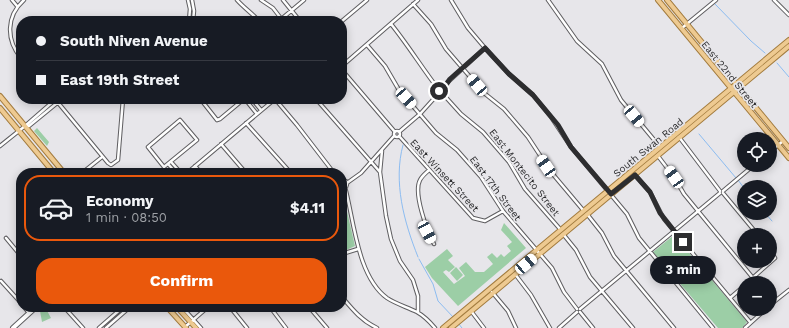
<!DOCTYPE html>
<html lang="en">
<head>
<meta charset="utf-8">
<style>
  body { margin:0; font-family:"Work Sans",sans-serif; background:#20242c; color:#f1f3f6; height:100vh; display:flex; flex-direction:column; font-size:15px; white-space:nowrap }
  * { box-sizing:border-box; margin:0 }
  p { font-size:13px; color:#9ea1a6 }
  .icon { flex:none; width:22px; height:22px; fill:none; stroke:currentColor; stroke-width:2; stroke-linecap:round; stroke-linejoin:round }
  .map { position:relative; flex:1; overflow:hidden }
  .details { position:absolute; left:16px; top:168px; width:331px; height:144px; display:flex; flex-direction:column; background:#171b24; border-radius:16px; box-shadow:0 2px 10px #0003 }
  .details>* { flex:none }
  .hud { position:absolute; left:16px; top:16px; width:331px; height:88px; border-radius:16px; box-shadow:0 2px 10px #0003; display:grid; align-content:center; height:88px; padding:0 20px; background:#171b24 }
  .controls { position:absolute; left:737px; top:132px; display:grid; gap:8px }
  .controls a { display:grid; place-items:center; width:40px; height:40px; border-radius:50%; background:#171b24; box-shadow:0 2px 10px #0003; font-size:20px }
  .end { position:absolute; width:18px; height:18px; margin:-9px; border:5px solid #2d2d2f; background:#fff; box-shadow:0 0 0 2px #fff }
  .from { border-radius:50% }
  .bubble { position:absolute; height:28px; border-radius:14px; background:#171b24; box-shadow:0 2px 10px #0003; font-size:13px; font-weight:700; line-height:28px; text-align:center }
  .car { position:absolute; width:12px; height:24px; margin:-12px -6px; border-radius:5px; box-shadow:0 0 3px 1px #0007; background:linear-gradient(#fff 24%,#345 0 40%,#fff 0 76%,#345 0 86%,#fff 0) }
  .hud b { display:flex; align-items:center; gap:14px; height:38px; font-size:15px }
  .hud b+b { border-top:1px solid #363941 }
  .hud i { width:10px; height:10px; background:#f1f3f6 }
  ul { padding:7px 0 0; list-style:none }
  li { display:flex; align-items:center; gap:12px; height:66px; margin:0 8px 6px; padding:0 12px; border:2px solid transparent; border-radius:16px }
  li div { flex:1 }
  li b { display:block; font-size:15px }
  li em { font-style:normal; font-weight:700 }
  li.selected { border-color:#ea580c }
  li>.icon { width:36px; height:36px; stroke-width:1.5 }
  .action { display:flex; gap:8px; margin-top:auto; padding:8px 20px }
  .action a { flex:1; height:46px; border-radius:16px; background:#ea580c; color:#fff; font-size:16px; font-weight:700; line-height:46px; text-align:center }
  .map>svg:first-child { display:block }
  .green { fill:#9ccea6 }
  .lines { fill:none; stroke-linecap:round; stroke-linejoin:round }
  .stream { stroke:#8cbcf1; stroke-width:1 }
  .street-casing { stroke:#5f5e61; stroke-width:4.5 }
  .secondary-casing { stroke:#5f5e61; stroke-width:6 }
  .primary-casing { stroke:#a37c3f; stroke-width:6 }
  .street { stroke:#fff; stroke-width:2.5 }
  .secondary { stroke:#fff; stroke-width:4 }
  .primary { stroke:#eeca91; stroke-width:4 }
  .route { stroke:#2d2d2f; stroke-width:5 }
  .labels { text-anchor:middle; stroke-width:3.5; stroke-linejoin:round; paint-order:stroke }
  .street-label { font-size:10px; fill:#2d2d2f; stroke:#e7e6ea }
</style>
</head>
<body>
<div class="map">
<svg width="789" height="328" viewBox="0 0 789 328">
  <rect width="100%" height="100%" fill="#e7e6ea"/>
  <path class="green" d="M37 128 49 142 47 146 34 131Z
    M342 190 355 246 342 252Z
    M504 223 526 248 458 306 432 278 425 267 447 249 453 256 448 260 455 267 449 272 446 270 443 272 454 284 465 276 459 268 466 262 475 272H484L493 264 487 257 492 253 497 258 501 254 504 257 511 251 507 246 512 242 501 230Z
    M674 235 747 322 742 328H718L653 252Z
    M456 267 463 275 457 281 450 273Z
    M45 307 51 318 42 322 40 311Z"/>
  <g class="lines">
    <path class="stream" d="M714 3 751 41 765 53
      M777 63 789 77
      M699 134 736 178
      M403 145C393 182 404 222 418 257
      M738 180 744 188
      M765 213 772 221
      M419 259 433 284 438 301 454 318
      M458 323 462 328"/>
    <g class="street-casing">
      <path id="street" d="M12 0 17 6
        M188 0 190 9 189 21
        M192 0 194 11 193 21
        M237 0C244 8 252 13 259 21
        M261 0 273 8 283 21
        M283 0 300 21
        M451 0 468 28 485 48 509 74 533 95 551 117 571 147 627 214 639 238 713 328
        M548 0 577 41 602 64 621 100 660 147
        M774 0 789 15
        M413 4 431 24 446 49 484 93 504 109 528 137 551 172 583 210
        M279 21 304 0
        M342 21 367 0
        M391 24C408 45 422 68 439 90
        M682 28 716 0
        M367 45 385 66 399 90 436 133 457 150 481 177 503 211 552 268 564 292 577 309
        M21 58C6 40 6 16 24 0
        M342 66 418 0
        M342 70 395 132
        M442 90 449 81 485 48
        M442 93 461 114 483 132 509 162 525 189 560 229
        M55 99 108 163 111 165 118 160 123 99
        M56 99 25 126H29L62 99
        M245 99 257 114
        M252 99 261 110
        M275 99 297 125 334 173
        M316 99 380 172 386 216 391 239 400 261 413 280 418 296V312
        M202 101 217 120
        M180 120 197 140 164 167 148 147Z
        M217 120 220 119 244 99
        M246 123 291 173
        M394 134a3 3 0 1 1 6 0a3 3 0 1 1-6 0Z
        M399 132 420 114 439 93
        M399 136 473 218 485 221 503 211
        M679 137 720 191
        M221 144 246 173
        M0 146 25 126
        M770 152 783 141
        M658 156 674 177 684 194 753 278
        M172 163 181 173
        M169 165 176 173
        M195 166 201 173
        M429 170C426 173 422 176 420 180 413 193 427 231 434 244
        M380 172 382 151
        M82 173 102 157
        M187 173 275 99
        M635 175 650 192 664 219 750 322
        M342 181H346L347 184 346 187 342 188
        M347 183 361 173 394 136
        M345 187C354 220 357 276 387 298 396 304 407 307 417 312 424 316 430 322 435 328
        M723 191 754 165
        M723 193 758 235
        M587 214 602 233 614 256 674 328
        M563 234 576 250 590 277 633 328
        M6 238 21 256
        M770 250 775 258
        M342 254 358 249
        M515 274 531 295 550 328
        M1 281 21 303
        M747 283 775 258
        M492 292 508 311 516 328
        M342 297C353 310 362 321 377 328
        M730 298 744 286
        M770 305 789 290
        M24 307 29 313
        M64 307 83 328
        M182 307 201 328
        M230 307 247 328
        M270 307 286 328
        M309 307 327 328
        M580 309 720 193
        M471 311 484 328
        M580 312 593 328
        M185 327 208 307
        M99 328 123 307
        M106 328 130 307
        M559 328 577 312
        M745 328 766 309"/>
    </g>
    <g class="secondary-casing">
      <path id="secondary" d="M13 328 36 307"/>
    </g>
    <g class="primary-casing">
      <path id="primary" d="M658 0 789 158
        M667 0 789 148
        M0 96 64 173
        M0 108 54 173
        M167 307 186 328
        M177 307 196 328
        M443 328 789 40
        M451 328 789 46"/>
    </g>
    <use href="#street" class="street"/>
    <use href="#secondary" class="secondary"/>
    <use href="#primary" class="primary"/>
  </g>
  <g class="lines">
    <path class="route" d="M439 91 442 90 450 79 485 48 509 74 533 95 558 125 571 147 611 194 635 175 650 192 660 213 683 242"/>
  </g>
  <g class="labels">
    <g class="street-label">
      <text transform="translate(730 74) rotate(51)" y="4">East 22nd Street</text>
      <text transform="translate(648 147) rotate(-39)" y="4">South Swan Road</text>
      <text transform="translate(525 172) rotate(52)" y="4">East Montecito Street</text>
      <text transform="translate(445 175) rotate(47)" y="4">East Winsett Street</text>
      <text transform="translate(496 188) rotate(53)" y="4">East 17th Street</text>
    </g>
  </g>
</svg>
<div class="controls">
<a><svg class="icon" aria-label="locate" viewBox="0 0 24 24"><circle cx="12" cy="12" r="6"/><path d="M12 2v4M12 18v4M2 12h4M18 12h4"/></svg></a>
<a><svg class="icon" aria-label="layers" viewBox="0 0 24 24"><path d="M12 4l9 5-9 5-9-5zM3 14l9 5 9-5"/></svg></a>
<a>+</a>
<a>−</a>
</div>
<i class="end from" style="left:439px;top:91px"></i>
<i class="end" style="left:683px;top:242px"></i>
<div class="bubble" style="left:650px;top:256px;width:66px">3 min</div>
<i class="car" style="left:477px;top:85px;rotate:320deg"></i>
<i class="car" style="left:406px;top:98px;rotate:138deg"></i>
<i class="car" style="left:634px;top:116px;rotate:140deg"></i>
<i class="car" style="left:546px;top:166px;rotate:326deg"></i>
<i class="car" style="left:674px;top:177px;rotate:325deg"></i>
<i class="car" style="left:427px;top:232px;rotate:152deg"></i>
<i class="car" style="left:526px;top:264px;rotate:50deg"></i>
<div class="hud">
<b><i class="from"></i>South Niven Avenue</b>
<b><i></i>East 19th Street</b>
</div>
<section class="details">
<ul>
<li class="selected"><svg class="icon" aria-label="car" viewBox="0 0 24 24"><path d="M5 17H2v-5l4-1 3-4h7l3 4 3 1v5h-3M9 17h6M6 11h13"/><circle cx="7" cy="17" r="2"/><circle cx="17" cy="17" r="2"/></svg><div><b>Economy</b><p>1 min · 08:50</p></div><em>$4.11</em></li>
</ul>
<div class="action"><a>Confirm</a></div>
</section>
</div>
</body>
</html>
